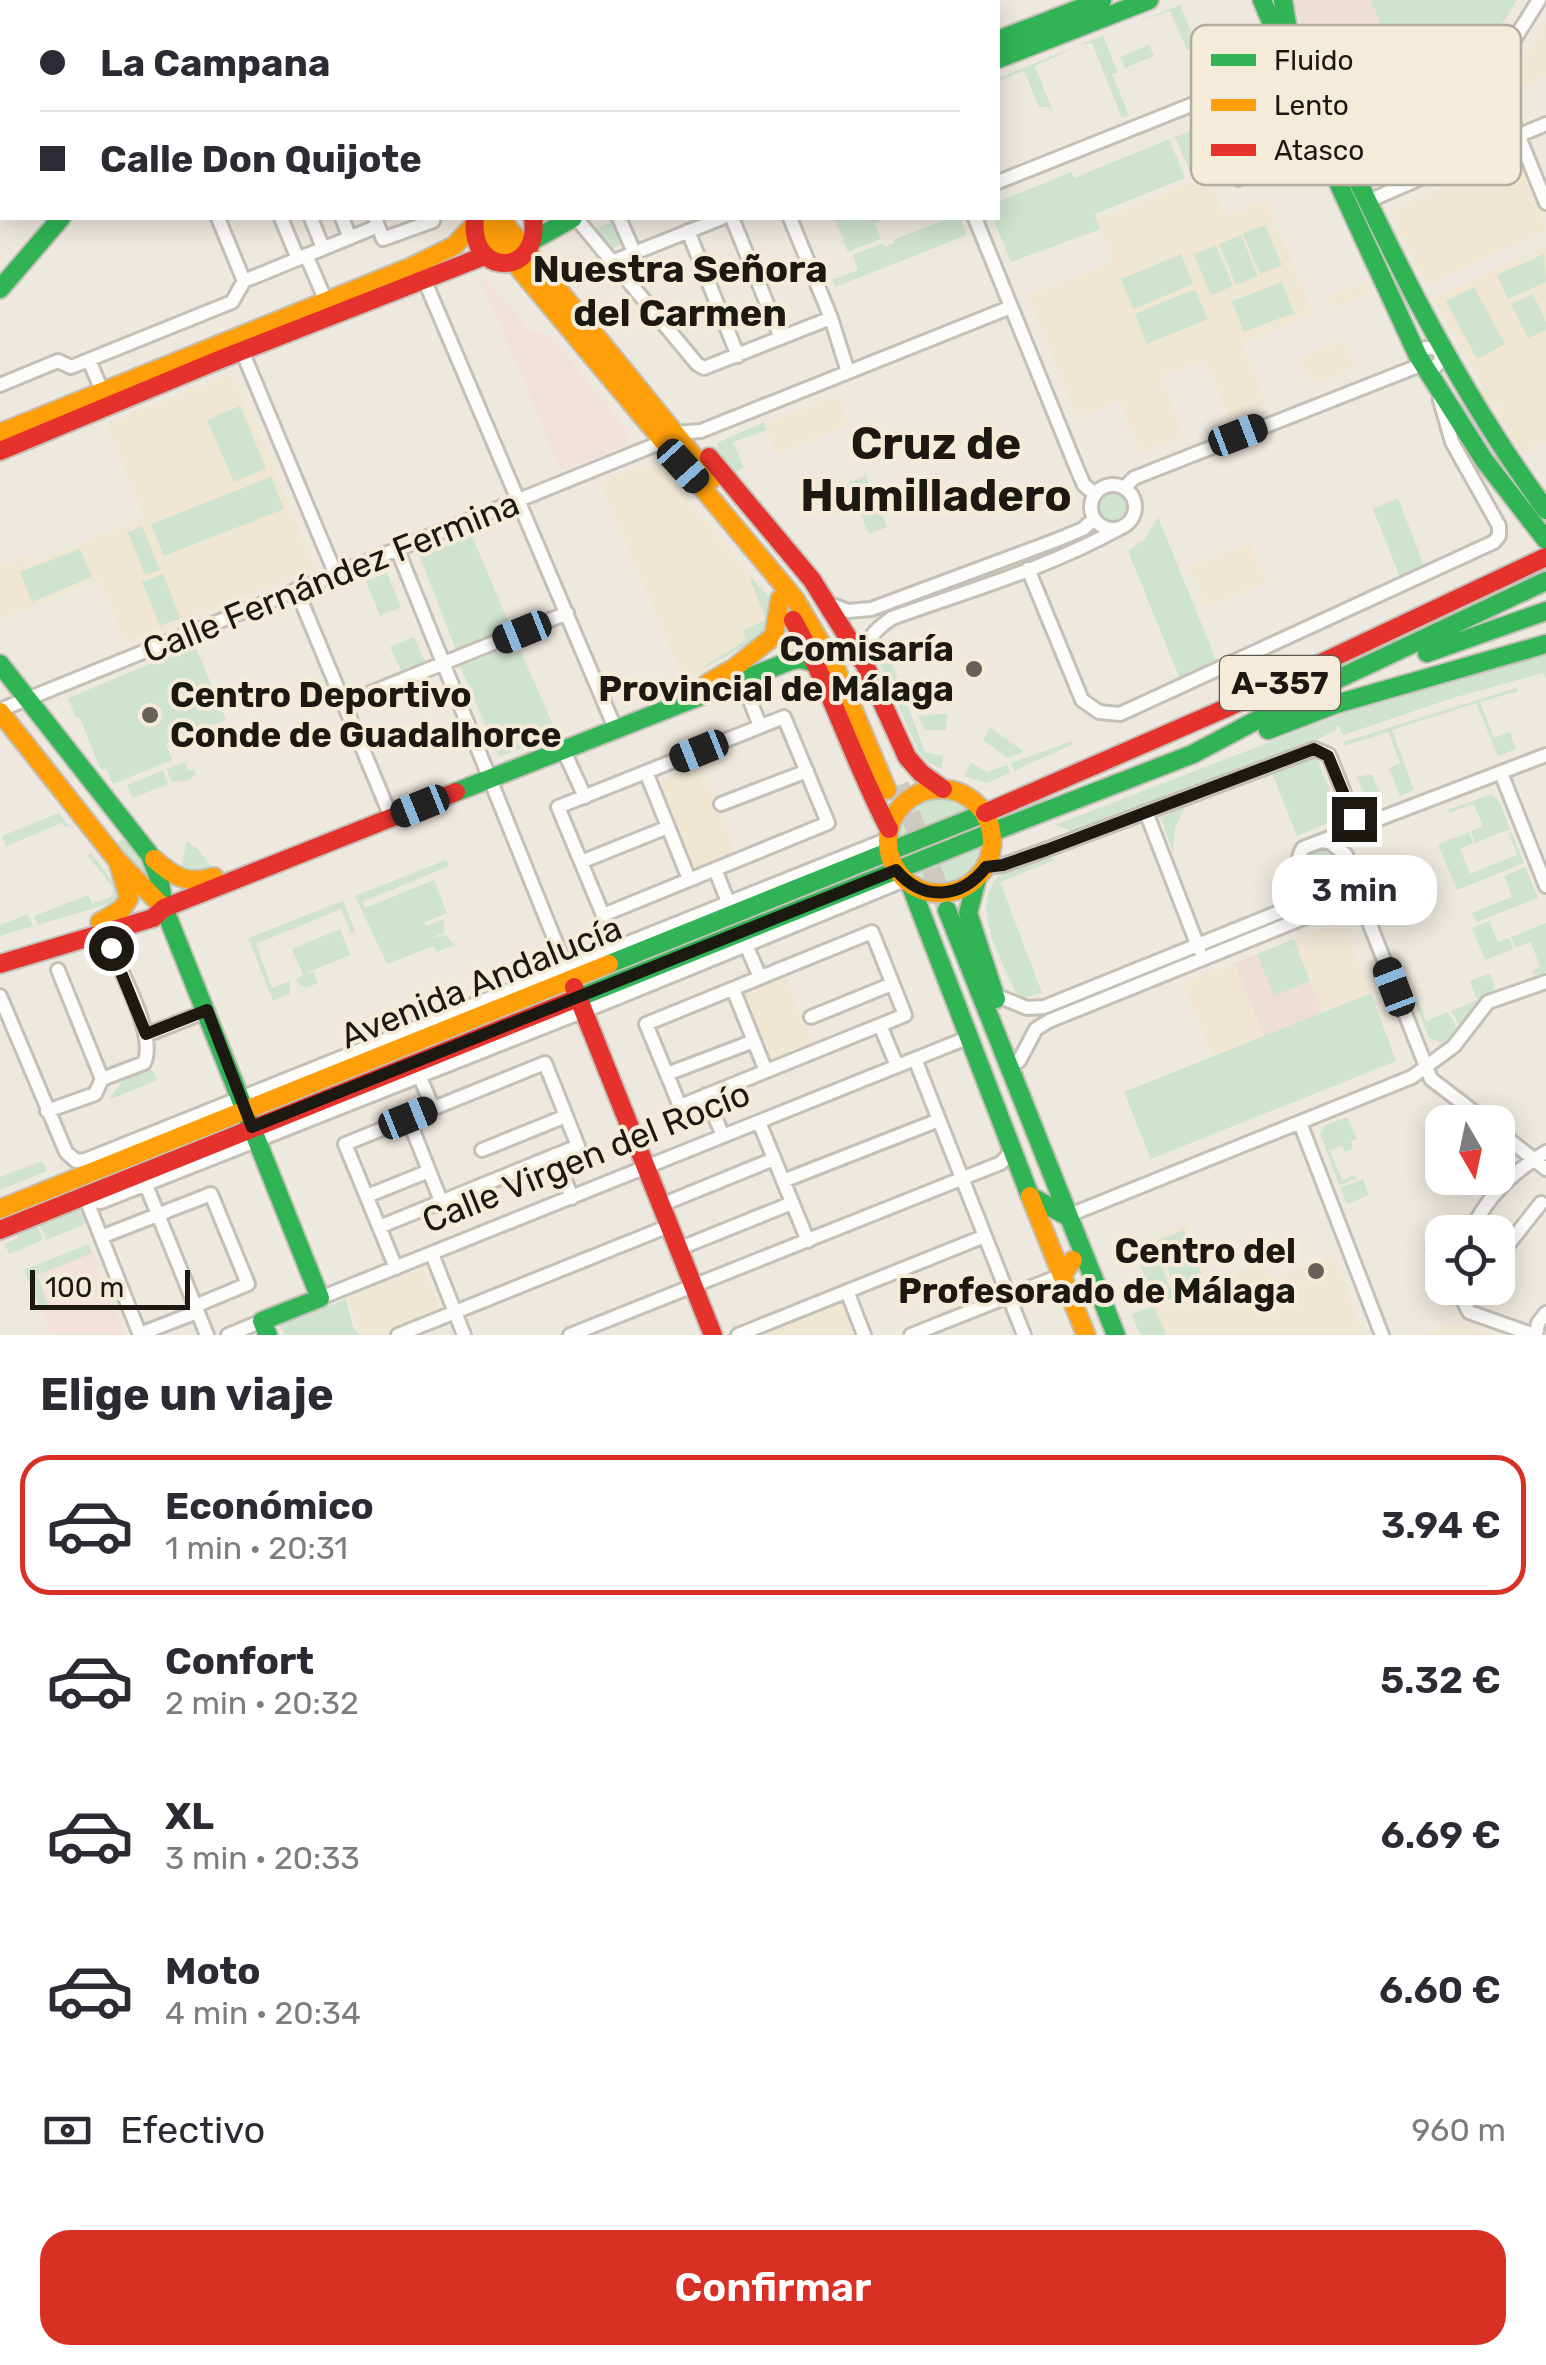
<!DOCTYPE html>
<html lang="es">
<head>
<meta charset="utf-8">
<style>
  body { margin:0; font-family:Rubik,sans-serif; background:#f7f7f7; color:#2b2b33; height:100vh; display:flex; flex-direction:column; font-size:38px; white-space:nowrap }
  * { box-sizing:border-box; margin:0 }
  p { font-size:32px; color:#7c7c81 }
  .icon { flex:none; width:55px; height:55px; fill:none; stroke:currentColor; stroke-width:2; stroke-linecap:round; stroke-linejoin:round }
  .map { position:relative; height:1335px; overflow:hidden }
  .panel { display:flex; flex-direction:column; background:#fff; flex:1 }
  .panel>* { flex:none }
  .banner { position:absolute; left:0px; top:0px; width:1000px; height:220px; box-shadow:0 5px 25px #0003; display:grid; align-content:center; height:220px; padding:0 40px; background:#fff }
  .needle { width:65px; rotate:171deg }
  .buttons { position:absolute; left:1425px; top:1105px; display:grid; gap:20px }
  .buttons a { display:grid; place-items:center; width:90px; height:90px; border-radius:20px; background:#fff; box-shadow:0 5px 25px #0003; font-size:50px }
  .scale { position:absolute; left:30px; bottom:25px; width:160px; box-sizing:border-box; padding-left:10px; border:5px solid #1c1912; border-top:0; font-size:28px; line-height:35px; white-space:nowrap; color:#1c1912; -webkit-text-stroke:8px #f4ecd8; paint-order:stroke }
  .end { position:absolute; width:45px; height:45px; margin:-22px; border:12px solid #1c1912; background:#fff; box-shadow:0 0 0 5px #fff }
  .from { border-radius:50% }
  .bubble { position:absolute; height:70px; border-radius:30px; background:#fff; box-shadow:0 5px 25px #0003; font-size:32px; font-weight:600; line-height:70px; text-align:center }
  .car { position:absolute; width:30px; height:60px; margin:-30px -15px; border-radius:12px; box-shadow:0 0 8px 2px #0007; background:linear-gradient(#222 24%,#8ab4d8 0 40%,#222 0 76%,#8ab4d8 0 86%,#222 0) }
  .banner b { display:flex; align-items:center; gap:35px; height:95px; font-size:38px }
  .banner b+b { border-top:2px solid #e1e1e2 }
  .banner i { width:25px; height:25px; background:#2b2b33 }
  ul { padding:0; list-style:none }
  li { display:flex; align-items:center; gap:30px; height:140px; margin:0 20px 15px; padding:0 20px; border:5px solid transparent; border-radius:30px }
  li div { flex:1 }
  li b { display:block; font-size:38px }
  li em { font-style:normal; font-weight:600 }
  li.on { border-color:#d93025 }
  li>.icon { width:90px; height:90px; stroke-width:1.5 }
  h2 { padding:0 40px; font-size:45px; line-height:120px }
  .pay { display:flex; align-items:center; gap:25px; height:110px; padding:0 40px; font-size:38px }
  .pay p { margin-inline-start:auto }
  .cta { display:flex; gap:20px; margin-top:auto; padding:20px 40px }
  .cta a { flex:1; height:115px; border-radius:30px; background:#d93025; color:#fff; font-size:40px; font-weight:600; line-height:115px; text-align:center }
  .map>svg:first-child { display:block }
  .built { fill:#efe7d2 }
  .industrial { fill:#eeded5 }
  .medical { fill:#f3e2dc }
  .green { fill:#cfe3cf }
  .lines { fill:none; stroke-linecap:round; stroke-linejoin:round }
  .primary-tunnel { stroke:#cecabf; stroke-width:20; stroke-dasharray:20 10; stroke-linecap:butt }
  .street-casing { stroke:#c4c0b8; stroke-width:18 }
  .fast-casing { stroke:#c4c0b8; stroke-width:22 }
  .slow-casing { stroke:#c4c0b8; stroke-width:22 }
  .jam-casing { stroke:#c4c0b8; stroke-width:22 }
  .street { stroke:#fcfcfa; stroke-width:12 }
  .fast { stroke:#30b455; stroke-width:18 }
  .slow { stroke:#ff9f0a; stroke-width:18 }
  .jam { stroke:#e5322d; stroke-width:18 }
  .route { stroke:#1c1912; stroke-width:12 }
  .poi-dot { fill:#666259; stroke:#f4ecd8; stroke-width:4 }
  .labels { text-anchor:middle; stroke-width:8; stroke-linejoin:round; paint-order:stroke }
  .shield { fill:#f4ecd8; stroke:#5d584d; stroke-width:2.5 }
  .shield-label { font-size:32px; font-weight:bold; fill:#1c1912 }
  .street-label { font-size:35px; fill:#1c1912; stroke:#f4ecd8 }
  .poi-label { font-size:35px; font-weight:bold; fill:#1c1912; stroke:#f4ecd8; text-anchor:end }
  .neighbourhood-label { font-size:38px; font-weight:bold; fill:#1c1912; stroke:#f4ecd8 }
  .district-label { font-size:45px; font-weight:bold; fill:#1c1912; stroke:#f4ecd8 }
  .key { fill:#f4ecd8; stroke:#b3ad9d; stroke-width:2.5 }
  .key-label { font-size:28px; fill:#1c1912 }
</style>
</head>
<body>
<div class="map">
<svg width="1546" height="1335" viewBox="0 0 1546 1335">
  <rect width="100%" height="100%" fill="#eee9de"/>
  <path class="built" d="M1546 23V77L1518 90 1512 77Z
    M1496 105 1546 231 1426 285 1390 211 1430 194 1444 185Z
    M1208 175 1224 216 1267 200 1313 314 1242 343 1266 404 1229 418 1206 359 1161 376 1183 436 1141 454 1120 400 1077 418 1029 298 1031 294 1113 262 1097 220Z
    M1546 246V442L1520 453 1506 425 1499 423 1494 414 1500 410 1496 403 1489 407 1479 391 1484 388 1433 299Z
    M1366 281 1371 292 1332 308 1327 297Z
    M1343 340 1355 368 1312 385 1301 357Z
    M227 375 235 378 313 562 312 570 126 644 99 580 0 619V565L24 555 29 565 144 518 106 424Z
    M837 395 849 425 776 454 765 424Z
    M641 465 660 469 769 597 772 616 753 642 743 644 684 680 600 483Z
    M1250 542 1267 583 1205 607 1189 567Z
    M700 765 736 852 691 870 656 783Z
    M1337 924 1339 931 1346 929 1371 993 1323 1012 1295 941Z
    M1234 963 1264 1036 1213 1056 1183 983Z
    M784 976 814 1045 768 1064 740 994Z
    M1187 1224 1211 1283 1264 1262 1271 1279 1330 1256 1335 1259 1364 1335H1140L1132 1314 1174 1297 1150 1239Z
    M423 1268 441 1313 385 1335H362L347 1298Z
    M844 1298 859 1335H751Z
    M1454 1322 1490 1335H1421Z"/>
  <path class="industrial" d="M1292 0H1371L1385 36 1316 63Z
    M1257 954 1274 995 1310 981 1323 1012 1264 1036 1234 963Z"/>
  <path class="medical" d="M479 276 483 277 531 331 550 335 629 432 627 443 594 460 561 470Z
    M89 1244 125 1335H51L24 1270Z"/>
  <path class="green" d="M1371 0H1517L1439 125 1400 30 1385 36Z
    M1180 5 1199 51 1187 50 1170 11 1140 21Z
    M1103 36 1118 72 1112 74 1129 116 1122 118 1092 43 1079 45Z
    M1149 45 1154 56 1125 68 1120 57Z
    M1077 46 1035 66 1054 115 1049 107H1039L1024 71 998 81V78Z
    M1238 111 1254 150 1192 176 1175 137Z
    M1169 139 1185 178 1095 214 1100 229 1098 230 1011 262 993 218H998V202L1071 172 1074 178Z
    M834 218H879L880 222 875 224 881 239 848 252Z
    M950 218H960L967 235 835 287 832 280 858 270 853 255 883 243 885 247 894 243 893 240Z
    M613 221 622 244 612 249 595 228Z
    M1265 225 1282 265 1260 274 1243 234Z
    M1241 235 1258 276 1236 285 1219 244Z
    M1216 245 1233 286 1211 295 1194 254Z
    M1181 254 1193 284 1133 309 1121 279Z
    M1544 254 1546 282 1508 299 1497 275Z
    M1282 282 1294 313 1244 332 1232 301Z
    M1474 287 1505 344 1477 359 1446 301Z
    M1195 289 1208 319 1147 344 1135 314Z
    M1533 294 1546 322V330L1528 338 1511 304Z
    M240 406 266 468 234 482 207 420Z
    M764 422 767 430 733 442 744 468 735 472 718 451 717 443Z
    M866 476 875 498 857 506 848 483Z
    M271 477 284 509 164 556 151 524Z
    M1098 507a15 15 0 1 1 30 0a15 15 0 1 1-30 0Z
    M1398 498 1424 566 1400 577 1373 509Z
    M878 504 887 527 869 534 860 512Z
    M1158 517 1217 662 1180 679 1128 551 1144 540Z
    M142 526 160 570 145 575 128 532Z
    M472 536 511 628 456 650 420 557Z
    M80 549 92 577 32 602 20 572Z
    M387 573 401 607 380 616 366 581Z
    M163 574 180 618 160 626 142 582Z
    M749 575 769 597 768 627C759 640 715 663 699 670L746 640 743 630 766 620Z
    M414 637 425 661 401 671 390 647Z
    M884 642 925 752 943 756 942 769 929 763 919 752 879 663V650Z
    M517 643 557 734 499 757 460 666Z
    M195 645 226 720 166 744 172 760 113 784 106 769 101 770 80 718H76L68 698Z
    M1546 655V678L1543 673 1456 697 1343 735 1339 726H1336L1337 729 1301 749 1072 831 1055 825 1363 706Z
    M1516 688 1518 691 1480 702 1494 738 1510 732 1516 749 1498 756 1476 703 1392 730 1414 790 1400 796 1389 768 1400 763 1388 732 1345 746 1343 742Z
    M947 714 946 730H924L918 715Z
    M990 727 1024 752 1008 758 983 740Z
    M1072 741 1073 744 1014 771 1011 763Z
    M1316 756 1341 818 1297 836 1272 773Z
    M184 762 189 771 194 770 196 775 187 781 171 782 167 769Z
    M971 763 987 772 1007 765 1010 773 987 783 964 776Z
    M163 770 168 784 133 798 127 785Z
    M1372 774 1383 802 1369 807 1357 777Z
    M1491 794 1499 801 1510 829 1475 843 1471 831 1483 826 1474 804 1449 813 1448 810Z
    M933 799H945L968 809 897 838C902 816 913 806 933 799Z
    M1187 804 1175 827 1173 853 1160 816Z
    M59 813 69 826 65 827 62 823 6 846 2 836Z
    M1469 832 1473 843 1460 849 1470 874 1517 855 1509 833 1511 832 1524 863 1457 890 1438 844Z
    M127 836 142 855 153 887 112 847Z
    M187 841 198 849 212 867 195 873 181 869Z
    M1324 845 1337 852 1347 877 1342 892C1323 906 1303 890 1302 867 1302 861 1306 856 1307 850Z
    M984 847C977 882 940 896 912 874Z
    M91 853 116 886V898L108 904 38 925 34 916 88 895 92 904 112 896 113 888 87 855Z
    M1046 856 1055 860 1000 882 1042 993 1022 998 1015 992C1002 959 967 905 1001 874 1011 865 1034 861 1046 856Z
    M446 860 449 866 362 902 365 908 434 880 447 913 424 923 426 926 444 919V932L431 939 445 935 454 945 436 952 433 946 387 964 355 896Z
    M1525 867 1538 898 1476 922 1472 913 1512 897 1504 876Z
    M343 901 355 931 351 933 341 909 256 944 272 988 290 981V994L273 1001 248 938Z
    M28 914 33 926 0 936V925Z
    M1489 921 1498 942 1509 938 1513 949 1485 960 1472 928Z
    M1546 923V972L1537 975 1532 971 1540 967 1531 942 1516 947 1511 937Z
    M340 929 350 955 304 974 314 972 318 983 306 988 298 984 296 979 303 975 292 949Z
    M1294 939 1310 981 1274 996 1257 954Z
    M1490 973 1495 985 1492 992 1484 995 1460 1026 1451 1011 1477 1000 1470 981Z
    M1371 993 1396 1061 1151 1159 1124 1092Z
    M1418 1001 1426 1021 1448 1012 1458 1029 1451 1038 1441 1043 1429 1038 1415 1002Z
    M152 1069 157 1080 109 1100 122 1081Z
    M1347 1117 1357 1139 1351 1141 1353 1149 1345 1152 1342 1145 1330 1151 1342 1180 1355 1175 1356 1179 1339 1185 1320 1133 1324 1126Z
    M42 1161 47 1171 0 1190V1177Z
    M1363 1179 1369 1195 1347 1204 1340 1188Z
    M75 1209 83 1213 87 1223 46 1240 39 1223 69 1211 71 1214Z
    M37 1224 43 1240 9 1254 5 1244 18 1238 16 1233Z
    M1184 1230 1204 1280 1177 1291 1157 1241Z
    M89 1244 92 1253 37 1275 48 1305 40 1308 24 1270Z
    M1440 1244 1442 1288H1449L1446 1298 1429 1253 1425 1254 1423 1248Z
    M1153 1245 1174 1297 1154 1306 1166 1335H1140L1132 1314 1153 1306 1152 1302 1156 1300 1146 1281 1136 1251Z
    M346 1299 353 1327 360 1335H284L280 1326Z"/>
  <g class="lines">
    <path class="primary-tunnel" d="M899 785 947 910"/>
    <g class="street-casing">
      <path id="street" d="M5 0 9 2
        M91 0 95 2
        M457 0 458 2
        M481 0 482 2
        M535 0 536 2
        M760 0 761 2
        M959 0 960 2
        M608 2 615 0
        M852 2 858 0
        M1493 73 1546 203
        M1520 135 1546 124
        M0 144 2 145
        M1238 179 1323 144
        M998 182 1289 66
        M1366 202 1421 178 1434 167 1539 0
        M218 218 244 281
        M281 218 298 259
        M311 218 323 248
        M342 218 350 238
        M375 218 383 239 433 221
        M576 218 697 364 704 368 831 318
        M619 218 634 252
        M732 218 781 338
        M790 218 831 318 848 372
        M975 218 1077 469 1084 485 1095 494
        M688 231 738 356
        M306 255 326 301
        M614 261 722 218
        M424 279 615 728
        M242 351 336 575
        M89 360 102 391
        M0 385 58 361 71 367 232 302 244 281 378 226
        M676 433 701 431 1011 307
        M1091 507a22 22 0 1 1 44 0a22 22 0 1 1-44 0Z
        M1124 488 1134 478 1423 364 1434 368 1440 362 1441 354 1435 348H1426L1421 354V362
        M398 551 569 975
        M1028 569 1082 700 1099 712 1120 714 1494 542 1499 536V526L1452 442 1440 400
        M297 591 391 817
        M827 603 848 611 871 609 1054 541 1083 529 1094 519
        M865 663C865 640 873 631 892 618 967 591 1048 568 1118 529
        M742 680 760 726
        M343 704 567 613
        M0 710 662 442
        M784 717 828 823 603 915 558 807Z
        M563 749 585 797
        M646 772 689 879
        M1501 773 1546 886
        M721 804 807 771
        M1146 812 1199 949
        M1322 841 1331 843 1346 855 1365 912 1431 1079 1487 1122
        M581 862 668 827
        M986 867 1003 865 1037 853 1315 749 1329 755 1358 828
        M715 869 728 902
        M1328 907 1309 900C1301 882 1292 866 1303 848L1546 755
        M872 932 905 1015 680 1106 646 1024Z
        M746 945 760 977
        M58 970 102 1079
        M733 989 766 1071
        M995 995 1027 1008 1044 1007 1309 900
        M0 996 66 1152 76 1161 85 1160 888 839
        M811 1017 892 984
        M880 1025 897 1066
        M146 1035 207 1011
        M915 1059 1024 1335
        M1019 1061 1036 1029 1049 1021 1343 902 1352 891 1353 876
        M667 1074 754 1041
        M419 1075 433 1108
        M706 1095 723 1136
        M47 1111 95 1094 102 1079 144 1063C157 1037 122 975 111 948
        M408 1118 441 1201
        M759 1122 808 1241
        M1300 1123 1382 1335
        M1498 1131 1546 1169
        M482 1150 566 1116
        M555 1155 572 1198
        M783 1181 939 1120
        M146 1185 207 1335
        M367 1196 429 1171
        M85 1199 101 1202 617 998 905 880
        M86 1199 140 1335
        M661 1205 774 1159
        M1067 1216 1412 1077 1454 1046 1488 1002 1546 982
        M379 1227 578 1146 545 1063 345 1144 396 1268
        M1471 1232C1486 1197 1514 1171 1546 1152
        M101 1237 211 1194 248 1284 195 1306
        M1498 1237 1511 1241 1541 1203
        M678 1249 792 1203
        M432 1254 464 1335
        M1457 1288 1469 1312 1534 1335
        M847 1291 864 1335
        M320 1298 967 1038
        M140 1334 197 1312
        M228 1335 262 1321
        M398 1335 669 1226
        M570 1335 1001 1163 1009 1154V1146
        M738 1335 985 1236
        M911 1335 1062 1275
        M1536 1335 1538 1323 1546 1313"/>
    </g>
    <g class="fast-casing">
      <path id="fast" d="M263 0V2
        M309 0 311 2
        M1262 0 1341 189 1418 356 1484 460 1546 540
        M1283 0 1287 25 1298 54C1372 212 1442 369 1546 510
        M998 40 1102 0
        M998 59 1149 0
        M535 239 573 218
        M0 289 61 218
        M1427 653 1546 611
        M0 664 150 855 160 881 164 908 320 1298 262 1321 268 1335
        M1268 730 1336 704 1546 644
        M456 792 790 661 800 659 816 663
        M992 832 1193 754 1304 695 1546 581
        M977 879 968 913 996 999
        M910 884 1030 1196 1067 1216
        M947 910 1116 1335
        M609 964 985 813
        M575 999 992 832"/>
    </g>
    <g class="slow-casing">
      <path id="slow" d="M360 0V2
        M477 218 795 599 836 669 887 790
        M500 218 712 479
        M0 433 411 267 454 246 473 226
        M708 683 734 668 774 636 780 599
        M0 712 117 860 164 908
        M888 841a52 52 0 1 1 104 0a52 52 0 1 1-104 0Z
        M154 859C174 877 187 885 214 877
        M100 922 122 909 129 898 119 865
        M1030 1196 1086 1335
        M0 1209 609 964
        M1062 1275 1073 1260"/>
    </g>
    <g class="jam-casing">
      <path id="jam" d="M339 2 343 0
        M475 218C468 278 541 278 533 218
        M0 451 221 359 484 256
        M709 457 812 580 865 665 907 757 921 773 943 789
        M793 620C831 687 853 761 889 829
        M985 813 1224 709 1546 557
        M0 964 153 918 164 908 456 792
        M574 987 713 1335
        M0 1230 575 999"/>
    </g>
    <use href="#street" class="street"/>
    <use href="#fast" class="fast"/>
    <use href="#slow" class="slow"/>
    <use href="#jam" class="jam"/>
  </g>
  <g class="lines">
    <path class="route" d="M111 948 146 1034 207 1010 252 1127 896 870C923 902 961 899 986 867L1003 865 1046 850 1314 749 1328 756 1354 819"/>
  </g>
  <g class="poi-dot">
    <circle cx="974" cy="669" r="10"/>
    <circle cx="150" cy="715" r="10"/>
    <circle cx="1316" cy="1271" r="10"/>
  </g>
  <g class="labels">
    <rect class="shield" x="1220" y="656" width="120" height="54" rx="8"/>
    <g class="shield-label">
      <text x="1280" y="694">A-357</text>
    </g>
    <g class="street-label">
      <text transform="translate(331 577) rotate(-22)" y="12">Calle Fernández Fermina</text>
      <text transform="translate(481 982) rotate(-22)" y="12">Avenida Andalucía</text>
      <text transform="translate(586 1157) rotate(-22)" y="12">Calle Virgen del Rocío</text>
    </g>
    <g class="poi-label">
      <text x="954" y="661">Comisaría<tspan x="954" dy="40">Provincial de Málaga</tspan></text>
      <text x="170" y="707" text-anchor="start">Centro Deportivo<tspan x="170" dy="40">Conde de Guadalhorce</tspan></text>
      <text x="1296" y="1263">Centro del<tspan x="1296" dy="40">Profesorado de Málaga</tspan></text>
    </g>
    <g class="neighbourhood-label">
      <text x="680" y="282">Nuestra Señora<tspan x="680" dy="44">del Carmen</tspan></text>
    </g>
    <g class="district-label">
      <text x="936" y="459">Cruz de<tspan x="936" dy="52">Humilladero</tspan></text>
    </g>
  </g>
  <rect x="1191" y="25" width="330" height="160" rx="15" class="key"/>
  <rect x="1211" y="54" width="45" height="12" fill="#30b455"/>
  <rect x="1211" y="99" width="45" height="12" fill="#ff9f0a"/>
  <rect x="1211" y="144" width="45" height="12" fill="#e5322d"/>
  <g class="key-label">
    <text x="1274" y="70">Fluido</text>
    <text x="1274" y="115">Lento</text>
    <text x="1274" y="160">Atasco</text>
  </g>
</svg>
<div class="buttons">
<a><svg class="needle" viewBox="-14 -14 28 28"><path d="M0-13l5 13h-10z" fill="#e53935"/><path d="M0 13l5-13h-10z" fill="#7c7c81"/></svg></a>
<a><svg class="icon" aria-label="locate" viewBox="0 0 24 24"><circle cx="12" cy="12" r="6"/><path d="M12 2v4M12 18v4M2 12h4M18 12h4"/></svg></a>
</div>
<div class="scale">100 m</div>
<i class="end from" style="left:111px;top:948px"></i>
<i class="end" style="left:1354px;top:819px"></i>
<div class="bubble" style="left:1272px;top:855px;width:165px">3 min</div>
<i class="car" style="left:1238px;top:435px;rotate:69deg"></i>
<i class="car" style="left:683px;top:466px;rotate:138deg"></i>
<i class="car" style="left:522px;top:632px;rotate:248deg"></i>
<i class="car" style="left:699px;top:751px;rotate:248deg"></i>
<i class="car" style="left:420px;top:806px;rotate:248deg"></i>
<i class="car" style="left:1394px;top:987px;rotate:339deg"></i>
<i class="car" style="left:408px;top:1118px;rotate:68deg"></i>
<div class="banner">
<b><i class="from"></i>La Campana</b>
<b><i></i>Calle Don Quijote</b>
</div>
</div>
<section class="panel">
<h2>Elige un viaje</h2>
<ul>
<li class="on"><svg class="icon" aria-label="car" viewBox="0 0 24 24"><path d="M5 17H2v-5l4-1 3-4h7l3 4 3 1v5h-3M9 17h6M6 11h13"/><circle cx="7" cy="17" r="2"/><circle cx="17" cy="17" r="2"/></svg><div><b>Económico</b><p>1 min · 20:31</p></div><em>3.94 €</em></li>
<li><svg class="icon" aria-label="car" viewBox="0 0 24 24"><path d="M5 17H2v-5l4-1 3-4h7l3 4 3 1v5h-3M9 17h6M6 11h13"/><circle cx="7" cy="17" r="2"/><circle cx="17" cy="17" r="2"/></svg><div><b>Confort</b><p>2 min · 20:32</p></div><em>5.32 €</em></li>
<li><svg class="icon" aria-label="car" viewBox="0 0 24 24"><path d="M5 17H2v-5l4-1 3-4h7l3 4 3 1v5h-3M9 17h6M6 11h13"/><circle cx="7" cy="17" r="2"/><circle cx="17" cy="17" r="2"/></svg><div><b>XL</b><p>3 min · 20:33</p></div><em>6.69 €</em></li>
<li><svg class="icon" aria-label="car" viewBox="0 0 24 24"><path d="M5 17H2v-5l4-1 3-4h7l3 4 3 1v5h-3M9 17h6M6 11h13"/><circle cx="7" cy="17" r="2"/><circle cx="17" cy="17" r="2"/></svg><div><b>Moto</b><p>4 min · 20:34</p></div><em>6.60 €</em></li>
</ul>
<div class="pay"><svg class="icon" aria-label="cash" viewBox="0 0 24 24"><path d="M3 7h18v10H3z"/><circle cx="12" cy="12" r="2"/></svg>Efectivo<p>960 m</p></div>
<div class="cta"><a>Confirmar</a></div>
</section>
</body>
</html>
